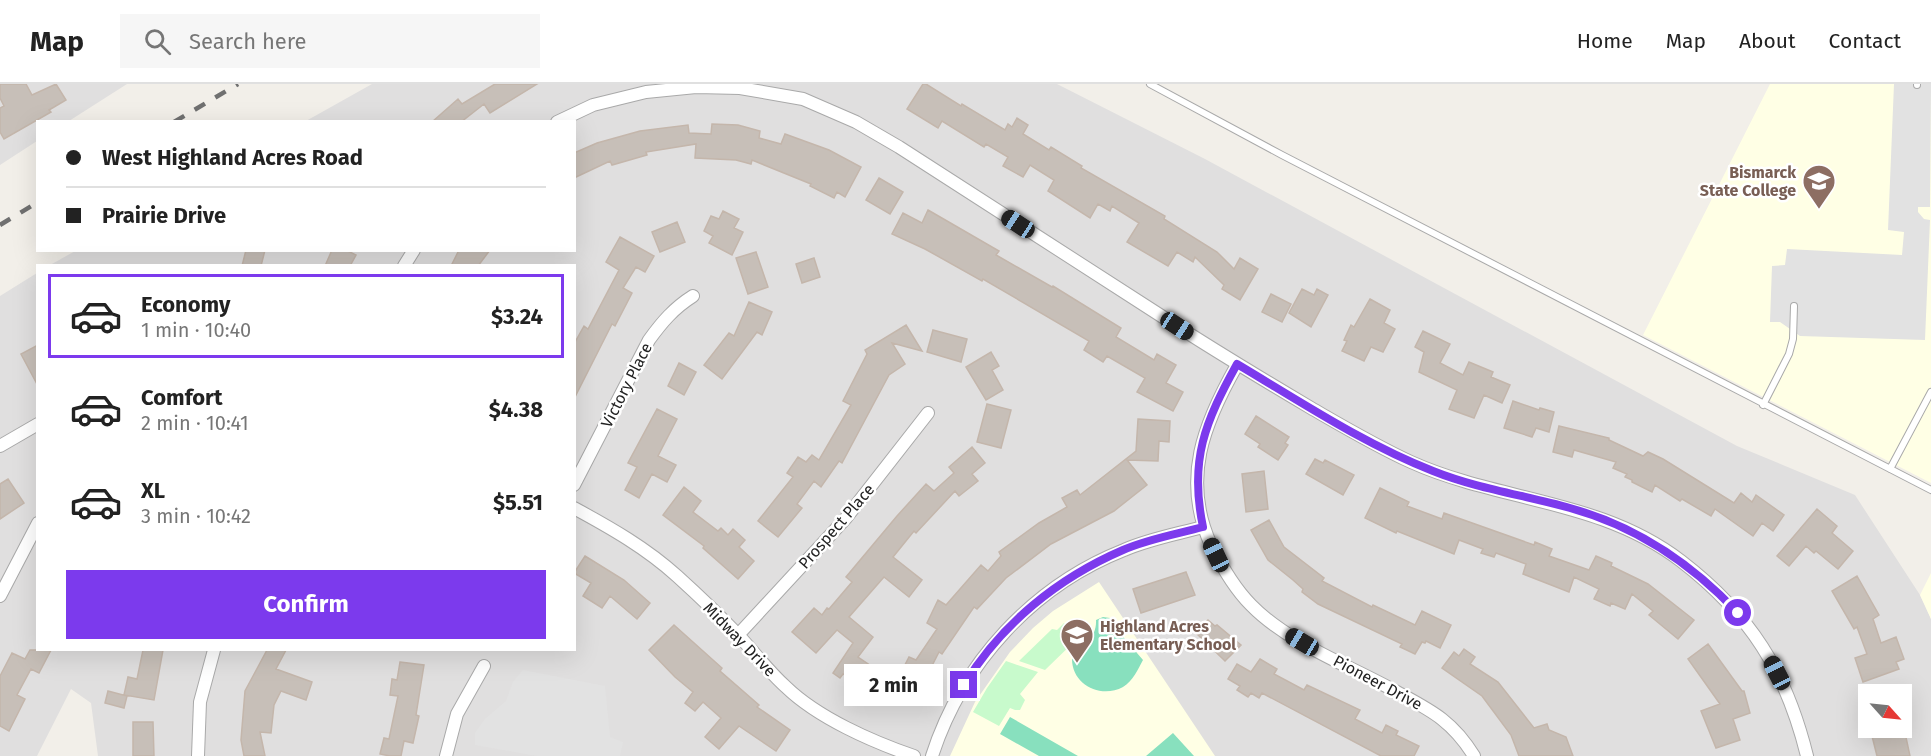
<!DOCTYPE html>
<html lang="en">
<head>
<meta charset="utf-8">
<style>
  body { margin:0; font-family:"Fira Sans",sans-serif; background:#f6f6f6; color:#222; height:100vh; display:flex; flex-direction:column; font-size:22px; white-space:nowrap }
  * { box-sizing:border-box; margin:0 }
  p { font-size:20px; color:#767676 }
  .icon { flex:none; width:33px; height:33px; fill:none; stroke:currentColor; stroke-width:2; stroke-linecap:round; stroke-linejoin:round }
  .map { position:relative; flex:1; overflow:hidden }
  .details { position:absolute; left:36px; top:180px; width:540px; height:387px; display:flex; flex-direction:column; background:#fff; border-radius:0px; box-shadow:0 6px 24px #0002 }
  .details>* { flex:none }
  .top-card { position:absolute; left:36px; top:36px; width:540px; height:132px; border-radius:0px; box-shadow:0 6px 24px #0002; display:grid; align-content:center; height:132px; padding:0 30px; background:#fff }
  .needle { width:39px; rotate:117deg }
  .fabs { position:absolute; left:1858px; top:600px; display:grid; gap:12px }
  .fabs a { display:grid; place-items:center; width:54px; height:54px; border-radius:0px; background:#fff; box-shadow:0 6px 24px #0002; font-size:30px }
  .end { position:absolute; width:27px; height:27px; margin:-14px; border:8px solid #7c3aed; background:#fff; box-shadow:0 0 0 3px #fff }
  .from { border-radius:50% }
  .bubble { position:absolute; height:42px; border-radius:0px; background:#fff; box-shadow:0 6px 24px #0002; font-size:20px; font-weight:700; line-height:42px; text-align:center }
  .car { position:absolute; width:18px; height:36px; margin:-18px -9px; border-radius:8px; box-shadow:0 0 4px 2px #0007; background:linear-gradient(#222 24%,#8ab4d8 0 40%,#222 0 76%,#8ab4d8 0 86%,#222 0) }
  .top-card b { display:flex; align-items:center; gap:21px; height:57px; font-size:22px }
  .top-card b+b { border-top:2px solid #e0e0e0 }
  .top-card i { width:15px; height:15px; background:#222 }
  ul { padding:10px 0 0; list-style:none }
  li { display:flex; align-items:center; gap:18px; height:84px; margin:0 12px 9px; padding:0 18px; border:3px solid transparent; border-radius:0px }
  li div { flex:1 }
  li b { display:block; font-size:22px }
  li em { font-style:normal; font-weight:700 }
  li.active { border-color:#7c3aed }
  li>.icon { width:54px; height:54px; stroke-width:1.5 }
  .action { display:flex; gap:12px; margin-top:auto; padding:12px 30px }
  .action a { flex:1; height:69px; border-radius:0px; background:#7c3aed; color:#fff; font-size:24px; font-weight:700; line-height:69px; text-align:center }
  header { display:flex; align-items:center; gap:36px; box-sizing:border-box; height:84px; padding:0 30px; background:#fff; border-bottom:2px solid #e0e0e0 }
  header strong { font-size:28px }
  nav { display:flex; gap:33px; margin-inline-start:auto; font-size:21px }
  .search { width:420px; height:54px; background:#f6f6f6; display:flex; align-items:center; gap:15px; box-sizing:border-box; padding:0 21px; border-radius:0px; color:#767676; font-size:22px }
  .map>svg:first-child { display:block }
  .residential { fill:#e0dfdf; fill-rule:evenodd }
  .education { fill:#ffffe5 }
  .park { fill:#c8facc }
  .pitch { fill:#88e0be }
  .parking { fill:#e2e2e2 }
  .building { fill:#c7bfb8; stroke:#c4b6ab; stroke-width:1.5 }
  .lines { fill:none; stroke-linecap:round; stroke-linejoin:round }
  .service-casing { stroke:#a9a9a9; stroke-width:8 }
  .minor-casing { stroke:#a9a9a9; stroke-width:14 }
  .service { stroke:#fff; stroke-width:6 }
  .minor { stroke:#fff; stroke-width:12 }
  .rail { stroke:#707070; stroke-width:4.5; stroke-dasharray:12 12; stroke-linecap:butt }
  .route { stroke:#7c3aed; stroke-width:8 }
  .labels { text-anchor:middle; stroke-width:5; stroke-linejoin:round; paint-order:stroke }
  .education-label { font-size:16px; font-weight:bold; fill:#785e54; stroke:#fff; text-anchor:end }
  .street-label { font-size:16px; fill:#222; stroke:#fff }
</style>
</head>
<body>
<header>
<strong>Map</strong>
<div class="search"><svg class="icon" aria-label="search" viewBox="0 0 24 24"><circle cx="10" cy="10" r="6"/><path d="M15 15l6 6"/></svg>Search here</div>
<nav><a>Home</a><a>Map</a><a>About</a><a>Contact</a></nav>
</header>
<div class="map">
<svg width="1931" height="672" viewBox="0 0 1931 672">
  <rect width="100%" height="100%" fill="#f2efe9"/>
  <path class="residential" d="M0 0H127L69 37 38 38 37 57 0 81Z
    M372 0H1057L1205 75 1737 362 1855 411 1920 511 1931 535V672H98L91 619 71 605 37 672H0V212L37 189 38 566H574V182L50 181 77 166H574V38L306 37ZM1869 610H1902V644H1869Z"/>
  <path class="education" d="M1770 0H1931V399L1643 251Z
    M1931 489V535L1920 511Z
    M1099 498 1215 672H950L975 618 1010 568 1033 544 1053 527Z"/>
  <path class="park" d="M1064 539 1078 554 1045 586 1019 577 1052 545 1057 546Z
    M1006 577 1038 588 1020 610 1025 616 1020 626H1015L1010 624 999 642 973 628 987 604Z"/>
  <path class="pitch" d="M1103 533 1110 534 1113 541 1143 576C1138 585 1133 597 1123 603 1101 615 1072 601 1072 575 1083 564 1097 553 1096 536Z
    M1010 633 1078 672H1039L1000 650Z
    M1173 649 1194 672H1146Z"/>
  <path class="parking" d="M1894 0H1931L1930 123H1918V128L1924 135 1930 136 1925 256 1800 252 1780 238H1770L1772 182 1785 181 1787 165 1902 171 1904 148 1888 146Z
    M523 586 605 602 610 653 623 658 620 672H537L475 661V649L485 635 506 617 513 598Z"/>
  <path class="building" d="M0 0H26L32 11 56 0 66 16 49 26 51 28 4 55 0 48V24L4 22 0 14Z
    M495 0H537L490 29 484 20 461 38H432L458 15 462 20Z
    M923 0H926L961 22 962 20 1005 46 1008 40 1012 43 1017 34 1028 41 1023 50 1049 66 1051 63 1082 82 1081 84 1165 132 1164 135 1217 168 1234 185 1240 174 1258 185 1240 216 1222 205 1224 201 1195 173 1193 178 1177 168 1168 182 1127 158 1139 139 1112 122 1110 127 1098 120 1090 134 1048 107 1054 96 1030 81 1023 93 1003 82 1008 73 986 60 984 63 942 37 938 44 907 25Z
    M712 40 738 41 760 47 759 54 781 60 785 50 829 66 861 83 845 113 837 108 834 114 810 102 811 100 752 76 751 80 736 76 695 74 696 60 646 68 647 71 612 81 610 77 574 94V69L597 59 640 47 688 41 689 49 711 50Z
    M879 94 903 108 890 130 866 116Z
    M928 126 999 167 996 171 1052 203 1053 202 1121 244 1116 253 1154 276 1157 270 1176 281 1166 299 1183 308 1173 327 1137 308 1145 294 1107 272 1103 278 1084 266 1089 257 983 195 982 197 925 165 892 150 903 129 922 139Z
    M723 127 739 135 734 144 743 148 732 171 709 159 713 152 704 147 711 132 719 135Z
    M677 138 685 158 660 168 652 148Z
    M620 153 654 172 645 188 636 183 623 204 632 209 615 242 612 240 574 315V260L584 242 588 245 619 186 606 178Z
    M246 166H265L261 182H242Z
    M332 166H346L356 171 350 182H325Z
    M459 166H490L478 182H451Z
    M756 168 768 203 748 210 736 174Z
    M814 174 820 193 802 199 796 180Z
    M1302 205 1314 211 1317 205 1328 211 1311 243 1289 229Z
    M1271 210 1291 220 1282 238 1262 228Z
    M1370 215 1390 226 1384 239 1395 245 1383 268 1371 263 1364 277 1342 267 1347 257 1344 256 1351 241 1354 243Z
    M749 218 772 228 762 251 757 248 722 295 704 281 729 249 734 252Z
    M906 241 922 267 892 259 905 280 889 291 842 379 839 377 821 403 814 397 797 420 802 424 778 453 758 437 793 393 787 389 798 373 806 378 812 371 819 376 851 321 843 317 867 270 865 266Z
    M933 246 967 255 961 278 927 268Z
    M1423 247 1450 260 1440 279 1463 291 1469 278 1493 288 1491 293 1510 301 1502 319 1484 311 1474 334 1449 325 1457 306 1419 288 1424 268 1415 263Z
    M38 261V302L21 270Z
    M991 268 999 282 992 286 1003 306 986 316 966 283Z
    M679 279 696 288 684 311 668 302Z
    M1513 317 1539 326 1540 324 1554 328 1549 348 1536 344 1532 353 1504 344Z
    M987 320 1011 326 1001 364 977 358Z
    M657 325 677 335 658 372 676 381 667 398 652 390 639 414 625 406 637 383 628 379Z
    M1256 332 1289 353 1285 359 1288 361 1278 376 1258 363 1260 360 1245 350Z
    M1138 335 1170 337 1169 358 1159 357 1158 377 1127 376 1147 401 1114 427 1051 460 1006 494 977 525 974 523 942 570 939 568 915 615 907 611 903 619 889 612 909 573 916 576 937 545 927 539 938 516 946 521 981 481 988 487 1001 472 999 468 1039 439 1067 423 1062 414 1077 406 1080 411 1136 367Z
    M1559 342 1609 354V356L1643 372 1648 368 1663 375 1734 419 1741 409 1752 418 1756 411 1784 431 1773 447 1762 439 1753 452 1715 425 1711 432 1682 415 1680 417 1655 401 1652 408 1632 398V396L1625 393 1627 390 1613 384 1616 378 1574 366 1572 373 1553 368Z
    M972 363 985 379 972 390 978 397 959 412 955 407 916 449 914 447 893 473 922 496 909 513 884 493 849 533 873 553 858 573 877 586 864 604 843 590 840 594 833 589 853 559 837 546 816 569 792 548 814 524 822 531 827 524 829 525 852 498 846 493 897 432 926 400 934 407 954 389 949 383Z
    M1315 375 1323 379 1325 376 1354 391 1343 411 1306 390Z
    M1264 387 1268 425 1246 428 1242 390Z
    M8 395 24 419 0 435V400Z
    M684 403 701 417 693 428 718 447 721 444 728 451 733 445 745 456 739 463 754 477 738 495 703 464 704 462 663 431Z
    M1380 404 1409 418 1407 422 1442 435 1444 429 1534 461 1535 458 1552 465 1549 472 1589 486 1596 472 1612 479 1611 482 1648 500 1694 536 1678 555 1649 531 1653 527 1632 510 1625 525 1611 519 1610 522 1594 515 1599 505 1574 493 1569 508 1523 490 1526 480 1496 469 1494 473 1481 469 1483 465 1459 456 1454 470 1397 447 1396 449 1365 434Z
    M1817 425 1837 442 1832 449 1853 467 1838 485 1816 467 1814 469 1806 462 1789 482 1777 472Z
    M1269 436 1284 463 1324 494 1322 497 1372 523 1373 521 1415 541 1422 527 1451 541 1440 564 1426 557 1425 559 1422 558 1415 570 1400 563 1402 560 1318 520 1302 508 1303 505 1293 496 1268 476 1251 446Z
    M585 472 624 496 650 519 637 535 610 512 602 524 583 512 591 499 574 489Z
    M1186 488 1195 511 1141 529 1133 505Z
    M1857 492 1879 531 1873 535 1881 559 1896 553 1904 575 1896 578 1899 585 1863 598 1855 574 1867 570 1857 543 1854 545 1832 507Z
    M1208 536 1215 542 1217 541 1241 561 1225 577 1195 548Z
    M674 541 722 584 720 587 759 621 757 623 790 646 776 667 739 642 719 665 705 653 721 634 703 618 695 627 685 619 693 608 675 593 649 566Z
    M1708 560 1742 607H1744L1750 629 1733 635 1740 656 1716 664 1701 627 1720 620 1688 575Z
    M1464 565 1475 573 1470 580 1498 598 1534 644 1547 640 1549 646 1566 653 1573 672H1519L1511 651 1482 612 1442 584 1454 568 1459 572Z
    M30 566H51L39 589 31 585 17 611 25 615 9 647 0 642V592L12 569 25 575Z
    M143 566H163L154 616 124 611 128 593 137 595Z
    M267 566H286L276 585 312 598 306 616 281 607 274 621 271 649 260 648 265 672H244L241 656 245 607Z
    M1260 575 1277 585 1274 590 1304 606 1307 601 1360 626 1355 635 1382 649 1386 641 1398 647 1396 651 1419 662 1414 672H1381L1262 609 1259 614 1251 609 1248 613 1237 606 1240 602 1228 595 1237 580 1251 588Z
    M400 578 424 581 416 631 419 632 413 659 404 657 401 672H390L380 670 384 654 389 655 398 612 390 611 392 595 397 596Z
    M108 607 127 612 124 624 105 619Z
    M133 638H153L154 672H133Z
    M1870 644H1904L1910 672H1877Z"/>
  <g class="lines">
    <g class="service-casing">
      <path id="service" d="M1150 0 1282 71 1931 406
        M1917 1V0
        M1763 321 1789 270 1793 255 1794 222
        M1890 385 1931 308"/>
    </g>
    <g class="minor-casing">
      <path id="minor" d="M557 38 593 21 646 8 696 3 740 4 803 15 856 38 899 63C988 120 1077 178 1166 235 1214 266 1262 295 1311 324 1344 343 1376 362 1411 378 1500 418 1600 415 1681 477 1750 530 1786 587 1807 672
        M404 182 414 166
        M1237 281C1204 339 1181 395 1211 461 1222 483 1234 504 1251 521 1288 559 1348 581 1395 607 1430 626 1452 636 1474 672
        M0 362 38 340
        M574 401 649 256C662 238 674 224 693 212
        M574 424C611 444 646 464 677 492 698 511 720 532 740 553 755 569 769 588 786 603 818 634 873 658 914 672
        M0 512 38 439
        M738 551 846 434 928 329
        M198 672 200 618 214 566
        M446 672 457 630 484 582
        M932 672C962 579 1033 502 1124 466 1149 455 1177 450 1203 443"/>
    </g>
    <use href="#service" class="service"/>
    <use href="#minor" class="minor"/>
    <path class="rail" d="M174 38 238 0
      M0 141 38 118"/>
  </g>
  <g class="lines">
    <path class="route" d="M964 601C1001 540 1058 494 1123 466 1148 455 1177 450 1203 443 1189 376 1205 338 1237 280 1301 318 1364 360 1433 387 1478 405 1524 411 1570 424 1635 442 1692 480 1738 529"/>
  </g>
  <defs>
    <g id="university-pin" transform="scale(1.725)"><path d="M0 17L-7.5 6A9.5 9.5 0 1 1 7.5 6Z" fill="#8d6e63" stroke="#fff"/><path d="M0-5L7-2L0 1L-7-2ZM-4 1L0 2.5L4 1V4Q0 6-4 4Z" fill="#fff"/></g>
    <g id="school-pin" transform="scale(1.725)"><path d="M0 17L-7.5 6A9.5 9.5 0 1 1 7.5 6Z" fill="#8d6e63" stroke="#fff"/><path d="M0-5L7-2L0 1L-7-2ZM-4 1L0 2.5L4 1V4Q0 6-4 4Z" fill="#fff"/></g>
  </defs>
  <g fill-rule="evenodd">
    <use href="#university-pin" x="1819" y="97"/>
    <use href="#school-pin" x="1077" y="551"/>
  </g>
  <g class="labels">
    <g class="education-label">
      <text x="1796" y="94">Bismarck<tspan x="1796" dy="18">State College</tspan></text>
      <text x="1100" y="548" text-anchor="start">Highland Acres<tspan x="1100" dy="18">Elementary School</tspan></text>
    </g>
    <g class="street-label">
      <text transform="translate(626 301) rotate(-63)" y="6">Victory Place</text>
      <text transform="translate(836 442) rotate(-49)" y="6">Prospect Place</text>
      <text transform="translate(740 555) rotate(46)" y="6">Midway Drive</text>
      <text transform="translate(1378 598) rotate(28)" y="6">Pioneer Drive</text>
    </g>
  </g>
</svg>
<div class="fabs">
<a><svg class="needle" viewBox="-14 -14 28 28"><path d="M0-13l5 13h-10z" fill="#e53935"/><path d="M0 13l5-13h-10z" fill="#767676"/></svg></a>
</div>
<i class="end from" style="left:1738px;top:529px"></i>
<i class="end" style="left:964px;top:601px"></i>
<div class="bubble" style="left:844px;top:580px;width:99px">2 min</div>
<i class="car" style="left:1018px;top:140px;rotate:303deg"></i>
<i class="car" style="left:1177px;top:242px;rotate:123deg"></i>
<i class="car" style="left:1216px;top:471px;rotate:335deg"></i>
<i class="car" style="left:1302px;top:558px;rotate:301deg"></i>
<i class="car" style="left:1777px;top:589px;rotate:333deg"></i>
<div class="top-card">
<b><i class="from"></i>West Highland Acres Road</b>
<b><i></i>Prairie Drive</b>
</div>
<section class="details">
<ul>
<li class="active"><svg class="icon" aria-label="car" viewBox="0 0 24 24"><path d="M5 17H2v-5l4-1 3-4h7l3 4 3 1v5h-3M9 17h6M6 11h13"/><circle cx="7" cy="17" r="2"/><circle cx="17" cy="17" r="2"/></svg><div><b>Economy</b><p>1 min · 10:40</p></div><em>$3.24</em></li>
<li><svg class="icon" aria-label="car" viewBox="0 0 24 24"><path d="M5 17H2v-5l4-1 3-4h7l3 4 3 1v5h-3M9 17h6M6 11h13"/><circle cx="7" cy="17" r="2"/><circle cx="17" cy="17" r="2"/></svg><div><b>Comfort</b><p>2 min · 10:41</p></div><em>$4.38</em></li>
<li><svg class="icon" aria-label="car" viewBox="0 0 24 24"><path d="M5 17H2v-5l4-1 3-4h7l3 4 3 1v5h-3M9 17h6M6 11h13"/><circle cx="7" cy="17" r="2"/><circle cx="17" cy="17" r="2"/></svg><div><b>XL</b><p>3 min · 10:42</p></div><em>$5.51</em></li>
</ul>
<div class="action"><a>Confirm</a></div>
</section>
</div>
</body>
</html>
